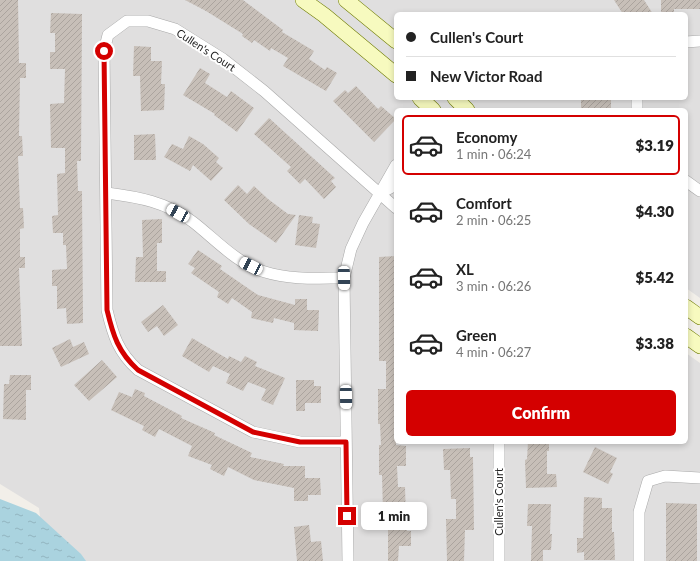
<!DOCTYPE html>
<html lang="en">
<head>
<meta charset="utf-8">
<style>
  body { margin:0; font-family:Lato,sans-serif; background:#f6f6f6; color:#222; height:100vh; display:flex; flex-direction:column; font-size:15px; white-space:nowrap }
  * { box-sizing:border-box; margin:0 }
  p { font-size:13px; color:#767676 }
  .icon { flex:none; width:22px; height:22px; fill:none; stroke:currentColor; stroke-width:2; stroke-linecap:round; stroke-linejoin:round }
  .map { position:relative; flex:1; overflow:hidden }
  .details { position:absolute; left:394px; top:108px; width:294px; height:336px; display:flex; flex-direction:column; background:#fff; border-radius:6px; box-shadow:0 2px 6px #0003 }
  .details>* { flex:none }
  .top-card { position:absolute; left:394px; top:12px; width:294px; height:88px; border-radius:6px; box-shadow:0 2px 6px #0003; display:grid; align-content:center; height:88px; padding:0 12px; background:#fff }
  .end { position:absolute; width:18px; height:18px; margin:-9px; border:5px solid #d40000; background:#fff; box-shadow:0 0 0 2px #fff }
  .from { border-radius:50% }
  .bubble { position:absolute; height:28px; border-radius:6px; background:#fff; box-shadow:0 2px 6px #0003; font-size:13px; font-weight:800; line-height:28px; text-align:center }
  .car { position:absolute; width:12px; height:24px; margin:-12px -6px; border-radius:5px; box-shadow:0 0 3px 1px #0007; background:linear-gradient(#fff 24%,#345 0 40%,#fff 0 76%,#345 0 86%,#fff 0) }
  .top-card b { display:flex; align-items:center; gap:14px; height:38px; font-size:15px }
  .top-card b+b { border-top:1px solid #e0e0e0 }
  .top-card i { width:10px; height:10px; background:#222 }
  ul { padding:7px 0 0; list-style:none }
  li { display:flex; align-items:center; gap:12px; height:60px; margin:0 8px 6px; padding:0 4px; border:2px solid transparent; border-radius:6px }
  li div { flex:1 }
  li b { display:block; font-size:15px }
  li em { font-style:normal; font-weight:800 }
  li.on { border-color:#d40000 }
  li>.icon { width:36px; height:36px; stroke-width:1.5 }
  .button { display:flex; gap:8px; margin-top:auto; padding:8px 12px }
  .button a { flex:1; height:46px; border-radius:6px; background:#d40000; color:#fff; font-size:16px; font-weight:800; line-height:46px; text-align:center }
  .map>svg:first-child { display:block }
  .residential { fill:#e0dfdf; fill-rule:evenodd }
  .water { fill:url(#water-ripples) }
  .building { fill:url(#building-hatch) }
  .lines { fill:none; stroke-linecap:round; stroke-linejoin:round }
  .street-casing { stroke:#a9a9a9; stroke-width:12 }
  .secondary-casing { stroke:#707d05; stroke-width:16 }
  .street { stroke:#fff; stroke-width:11 }
  .secondary { stroke:#f7fabf; stroke-width:15 }
  .route { stroke:#d40000; stroke-width:5 }
  .labels { text-anchor:middle; stroke-width:4; stroke-linejoin:round; paint-order:stroke }
  .street-label { font-size:11px; fill:#222; stroke:#fff }
</style>
</head>
<body>
<div class="map">
<svg width="700" height="561" viewBox="0 0 700 561">
  <defs>
    <pattern id="water-ripples" width="26" height="14" patternUnits="userSpaceOnUse"><rect width="26" height="14" fill="#aad3df"/><path d="M2 4q2-2 4 0t4 0M15 11q2-2 4 0t4 0" fill="none" stroke="#92b5bf"/></pattern>
    <pattern id="building-hatch" width="6" height="6" patternUnits="userSpaceOnUse"><rect width="6" height="6" fill="#c7bfb8"/><path d="M-1 1l2-2M0 6l6-6M5 7l2-2" fill="none" stroke="#aba49e"/></pattern>
  </defs>
  <rect width="100%" height="100%" fill="#f2efe9"/>
  <path class="residential" d="M0 0H700V298L686 288V110H396V442H686V353L700 363V561H77L41 525 39 508 0 484ZM396 14H686V98H396Z"/>
  <path class="water" d="M0 499 36 513 81 554 86 561H0Z"/>
  <path class="building" d="M0 0H18L19 63H26V78H20L19 136H22L23 156H18L20 208H23L24 228 20 229V257H25V268H19L22 346H0Z
    M185 0H243L283 30 282 32 314 51 309 59 325 70 327 67 337 73 326 91 283 66 288 58 271 48 270 51 254 40 252 43 242 36 243 34 206 11Z
    M614 0H644L653 14H623Z
    M661 0H700V9H674V14H661Z
    M51 13 82 14 81 161H77L78 191H82L83 323 67 324 66 308 57 309V286H52V270L67 269 66 245H63V233H53L52 216 58 215 57 174 65 173V148H51L50 104 64 103 65 69H50V52H55V33H50Z
    M134 46 151 47V61H162L161 84H165L164 110 141 111 140 76H133Z
    M200 68 210 74 205 83 227 97 231 91 254 108 237 132 214 115 215 114 183 95Z
    M356 86 378 109 381 106 396 119 374 142 333 101 345 90 348 93Z
    M581 99H611V110H581Z
    M269 118 335 178 331 181 336 187 324 199 305 179 300 184 287 171 291 167 254 134Z
    M155 134 156 160H134V135Z
    M189 136 203 144 219 158 216 162 223 168 211 181 193 165 190 171 164 157 172 144 183 149Z
    M238 185 247 194 254 186 268 199 288 214 296 215 276 243 249 224 224 200Z
    M299 215 313 217 312 223 320 224 316 248 295 245Z
    M162 219V243H157V271H166V282H135L136 257H143L142 220Z
    M198 250 222 266 220 269 258 295 295 305V299H307V310H319L318 331 294 330V323L274 318 273 323 251 318 252 312 232 298 228 304 217 297 219 292 191 273 195 268 188 264Z
    M396 256V445L406 446V466H397L398 487H405L406 519H407V531H411V546H399L398 561H388V512H383L382 475H379V445H381L380 424H378V389H386V361H379V257Z
    M163 305 178 325 164 336 157 326 148 332 141 322Z
    M192 338 228 359 229 356 241 362 245 356 257 362 255 366 285 378 273 405 261 400 266 389 248 382 243 391 226 383 230 374 213 366 209 372 182 356Z
    M70 339 73 347 84 342 89 354 61 367 52 348Z
    M102 360 117 377 89 401 74 385Z
    M10 375H31V390H26V420L3 419 4 384H9Z
    M296 380H314V386H321V403H305V411H296Z
    M135 389 145 393 144 396 182 416 181 418 215 433 214 435 252 453 250 457 284 464 283 466H305V478H320L321 495H308V501H294V488L254 480 228 467 224 476 210 469 212 465 188 456 192 446 159 429 155 437 142 430 144 426 111 410 119 392 132 397Z
    M528 442H549V451H547V474H556L557 487 526 488 525 460 527 459Z
    M595 447 617 458 610 472 613 474 608 484 583 472Z
    M470 448V457H473L474 530H465L464 561H447L446 519H456V499H451L450 470H444L443 449Z
    M584 497 602 498V508H612V532H614L615 560H584V552L577 553V538H583Z
    M666 503 697 504V561H666Z
    M528 504H551L550 534H552L551 550H543V561H531L532 526H527Z
    M309 525 311 542 321 541 323 561H297L294 527Z"/>
  <g class="lines">
    <g class="street-casing">
      <path id="street" d="M686 42 700 41
        M637 98V110
        M686 181 700 191
        M107 193C138 197 167 202 193 222 215 239 237 264 265 272 291 280 318 278 344 278
        M381 193 396 185
        M346 442H300L253 432 138 370C118 352 113 335 107 310L104 51 108 35 127 21H148L175 29 223 59 264 91 396 208
        M499 442V561
        M348 561 344 278 351 249 363 223 396 165
        M639 561V512L648 481 665 476 700 478"/>
    </g>
    <g class="secondary-casing">
      <path id="secondary" d="M303 0 324 15 396 75
        M346 0 396 41
        M420 98 433 110
        M455 98 467 110
        M686 307 700 317
        M686 336 700 346"/>
    </g>
    <use href="#street" class="street"/>
    <use href="#secondary" class="secondary"/>
  </g>
  <g class="lines">
    <path class="route" d="M104 51 107 310C113 335 118 352 138 370L253 432 300 442H346L347 516"/>
  </g>
  <g class="labels">
    <g class="street-label">
      <text transform="translate(206 50) rotate(33)" y="4">Cullen's Court</text>
      <text transform="translate(499 502) rotate(-90)" y="4">Cullen's Court</text>
    </g>
  </g>
</svg>
<i class="end from" style="left:104px;top:51px"></i>
<i class="end" style="left:347px;top:516px"></i>
<div class="bubble" style="left:361px;top:502px;width:66px">1 min</div>
<i class="car" style="left:178px;top:213px;rotate:299deg"></i>
<i class="car" style="left:251px;top:266px;rotate:297deg"></i>
<i class="car" style="left:344px;top:278px;rotate:179deg"></i>
<i class="car" style="left:346px;top:397px;rotate:179deg"></i>
<div class="top-card">
<b><i class="from"></i>Cullen's Court</b>
<b><i></i>New Victor Road</b>
</div>
<section class="details">
<ul>
<li class="on"><svg class="icon" aria-label="car" viewBox="0 0 24 24"><path d="M5 17H2v-5l4-1 3-4h7l3 4 3 1v5h-3M9 17h6M6 11h13"/><circle cx="7" cy="17" r="2"/><circle cx="17" cy="17" r="2"/></svg><div><b>Economy</b><p>1 min · 06:24</p></div><em>$3.19</em></li>
<li><svg class="icon" aria-label="car" viewBox="0 0 24 24"><path d="M5 17H2v-5l4-1 3-4h7l3 4 3 1v5h-3M9 17h6M6 11h13"/><circle cx="7" cy="17" r="2"/><circle cx="17" cy="17" r="2"/></svg><div><b>Comfort</b><p>2 min · 06:25</p></div><em>$4.30</em></li>
<li><svg class="icon" aria-label="car" viewBox="0 0 24 24"><path d="M5 17H2v-5l4-1 3-4h7l3 4 3 1v5h-3M9 17h6M6 11h13"/><circle cx="7" cy="17" r="2"/><circle cx="17" cy="17" r="2"/></svg><div><b>XL</b><p>3 min · 06:26</p></div><em>$5.42</em></li>
<li><svg class="icon" aria-label="car" viewBox="0 0 24 24"><path d="M5 17H2v-5l4-1 3-4h7l3 4 3 1v5h-3M9 17h6M6 11h13"/><circle cx="7" cy="17" r="2"/><circle cx="17" cy="17" r="2"/></svg><div><b>Green</b><p>4 min · 06:27</p></div><em>$3.38</em></li>
</ul>
<div class="button"><a>Confirm</a></div>
</section>
</div>
</body>
</html>
